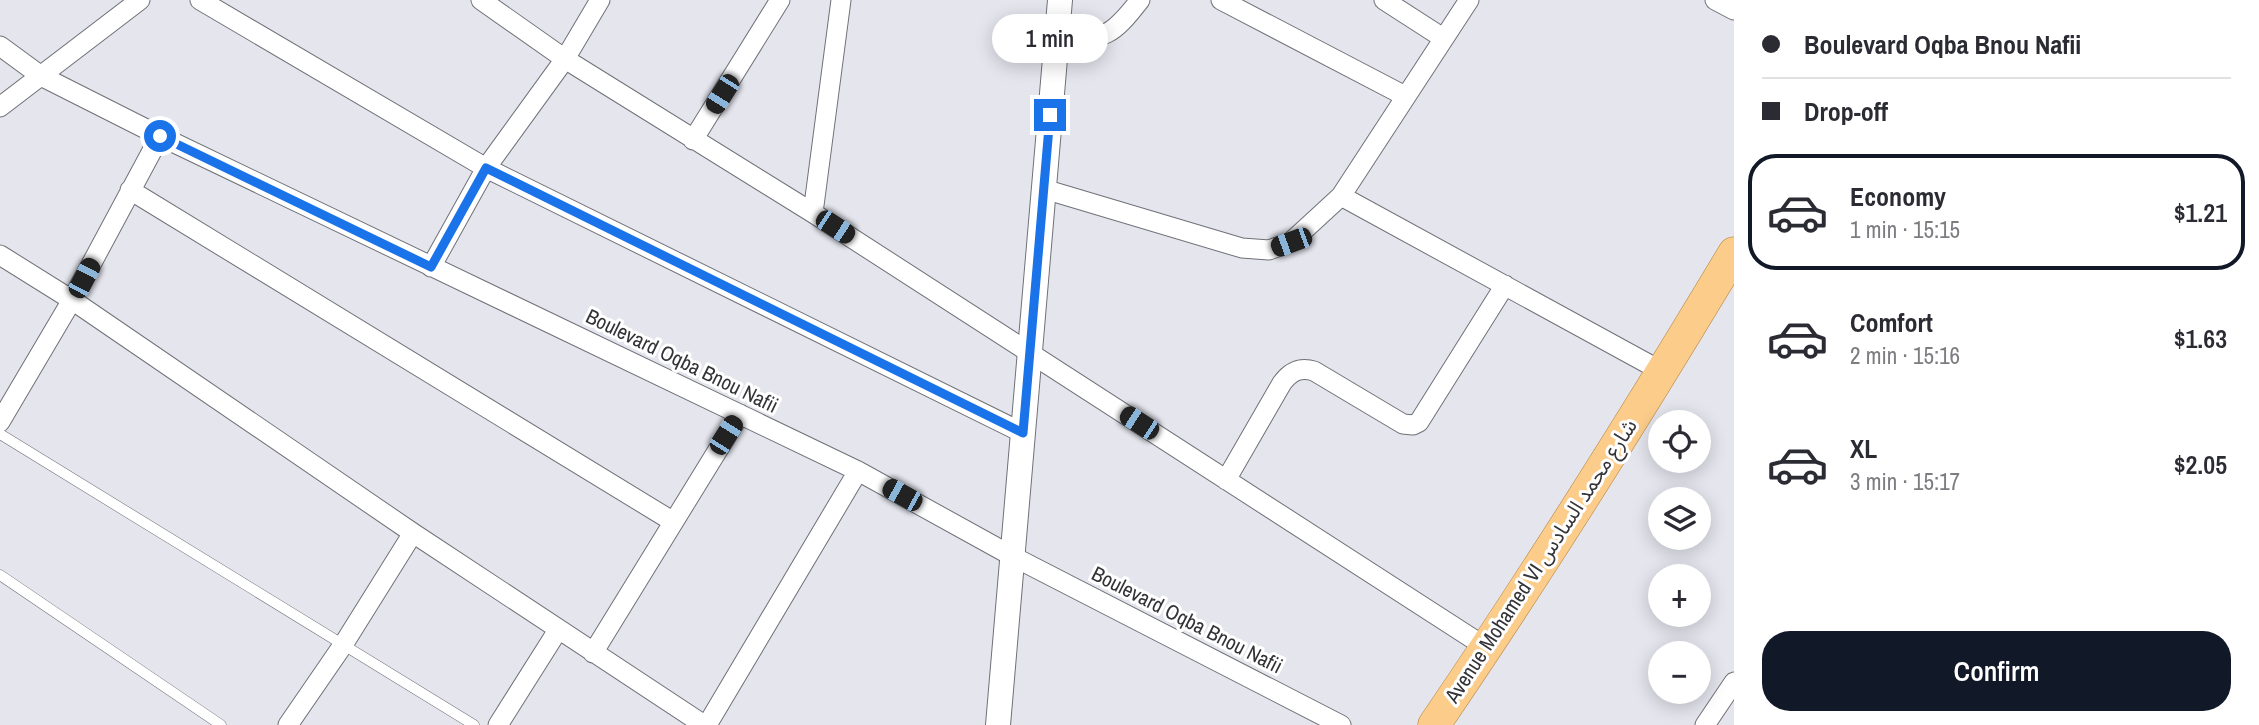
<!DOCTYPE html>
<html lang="en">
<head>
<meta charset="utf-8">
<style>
  body { margin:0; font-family:"Archivo Narrow","Noto Sans Arabic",sans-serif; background:#f2f2f3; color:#2b2b33; height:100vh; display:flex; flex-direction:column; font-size:26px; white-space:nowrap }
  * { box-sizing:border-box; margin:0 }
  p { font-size:23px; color:#7c7c81 }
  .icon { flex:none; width:38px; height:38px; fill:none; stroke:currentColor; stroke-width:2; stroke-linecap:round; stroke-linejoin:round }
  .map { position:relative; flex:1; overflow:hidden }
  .panel { display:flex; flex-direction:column; background:#fff; width:525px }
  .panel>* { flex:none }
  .top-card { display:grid; align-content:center; height:154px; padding:0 28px; background:#fff }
  .buttons { position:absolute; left:1648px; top:410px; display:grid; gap:14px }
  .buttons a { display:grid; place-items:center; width:63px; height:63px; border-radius:50%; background:#fff; box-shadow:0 4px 18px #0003; font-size:35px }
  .end { position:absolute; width:32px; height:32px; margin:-16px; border:9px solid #1a73e8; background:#fff; box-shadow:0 0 0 4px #fff }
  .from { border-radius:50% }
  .bubble { position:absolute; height:49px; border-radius:24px; background:#fff; box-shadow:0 4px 18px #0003; font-size:23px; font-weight:600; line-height:49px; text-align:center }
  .car { position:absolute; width:21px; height:42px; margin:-21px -10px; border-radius:9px; box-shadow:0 0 5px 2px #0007; background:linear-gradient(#222 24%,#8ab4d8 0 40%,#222 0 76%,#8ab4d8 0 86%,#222 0) }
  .top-card b { display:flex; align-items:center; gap:24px; height:66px; font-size:26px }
  .top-card b+b { border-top:2px solid #e1e1e2 }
  .top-card i { width:18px; height:18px; background:#2b2b33 }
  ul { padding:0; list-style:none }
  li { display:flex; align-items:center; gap:21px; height:116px; margin:0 14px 10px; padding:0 14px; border:4px solid transparent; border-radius:28px }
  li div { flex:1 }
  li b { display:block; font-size:26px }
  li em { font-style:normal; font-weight:600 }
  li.active { border-color:#111827 }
  li>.icon { width:63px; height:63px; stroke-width:1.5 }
  .button { display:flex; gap:14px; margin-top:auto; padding:14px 28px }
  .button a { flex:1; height:80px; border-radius:28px; background:#111827; color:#fff; font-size:28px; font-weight:600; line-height:80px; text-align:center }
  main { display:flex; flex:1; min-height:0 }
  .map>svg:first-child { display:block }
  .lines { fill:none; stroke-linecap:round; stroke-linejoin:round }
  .service-casing { stroke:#707178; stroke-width:11 }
  .minor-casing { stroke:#707178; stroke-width:21 }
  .tertiary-casing { stroke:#707178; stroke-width:26 }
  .primary-casing { stroke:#b4813b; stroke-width:33 }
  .service { stroke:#fff; stroke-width:10 }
  .minor { stroke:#fff; stroke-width:19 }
  .tertiary { stroke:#fff; stroke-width:24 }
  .primary { stroke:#fbcc8a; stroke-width:32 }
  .route { stroke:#1a73e8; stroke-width:9 }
  .labels { text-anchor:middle; stroke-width:6; stroke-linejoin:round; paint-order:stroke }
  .street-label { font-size:21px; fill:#343438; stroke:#fff }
</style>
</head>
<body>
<main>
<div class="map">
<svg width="1734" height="725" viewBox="0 0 1734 725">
  <rect width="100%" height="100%" fill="#e4e5ed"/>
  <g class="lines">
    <g class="service-casing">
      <path id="service" d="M0 434 474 725
        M0 575 221 725"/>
    </g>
    <g class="minor-casing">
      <path id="minor" d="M200 0 486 168 1023 433
        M481 0 565 59 813 213 1487 648
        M1221 0 1405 96
        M1384 0 1443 38
        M1715 0 1734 10
        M1056 41C1105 37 1109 40 1140 0
        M0 46 41 76 160 136 858 471 1012 556 1341 725
        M0 107 140 0
        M693 140 780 0
        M1044 189 1242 248 1269 250 1291 242 1341 196 1469 0
        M130 190 672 521
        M1341 196 1663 372
        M813 213 841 0
        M0 255 72 300 413 533 704 725
        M431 267 486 168 565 59 600 0
        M0 422 72 300 160 136
        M1226 480 1282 383C1291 371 1300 367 1314 371L1403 424 1413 425 1419 422 1505 285
        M593 653 740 414
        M288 725 343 645 413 533
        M498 725 558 630
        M707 725 858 471
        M1705 725 1734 682"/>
    </g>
    <g class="tertiary-casing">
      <path id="tertiary" d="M998 725 1060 0"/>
    </g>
    <g class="primary-casing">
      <path id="primary" d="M1434 725C1539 571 1638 413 1734 253"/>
    </g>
    <use href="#service" class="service"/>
    <use href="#minor" class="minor"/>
    <use href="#tertiary" class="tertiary"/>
    <use href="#primary" class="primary"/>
  </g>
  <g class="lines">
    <path class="route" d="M160 136 431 267 486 168 1023 433 1050 115"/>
  </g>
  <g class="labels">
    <g class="street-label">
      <text transform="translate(682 361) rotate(26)" y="7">Boulevard Oqba Bnou Nafii</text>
      <text transform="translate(1541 561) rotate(-57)" y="7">Avenue Mohamed VI شارع محمد السادس</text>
      <text transform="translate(1187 620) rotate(27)" y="7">Boulevard Oqba Bnou Nafii</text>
    </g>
  </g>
</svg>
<div class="buttons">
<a><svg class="icon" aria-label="locate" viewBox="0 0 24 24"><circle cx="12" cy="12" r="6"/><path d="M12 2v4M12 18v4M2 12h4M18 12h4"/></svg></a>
<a><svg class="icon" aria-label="layers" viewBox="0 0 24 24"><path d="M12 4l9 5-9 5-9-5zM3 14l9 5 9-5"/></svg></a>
<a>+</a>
<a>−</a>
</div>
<i class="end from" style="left:160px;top:136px"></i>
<i class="end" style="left:1050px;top:115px"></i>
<div class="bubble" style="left:992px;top:14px;width:116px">1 min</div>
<i class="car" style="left:722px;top:94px;rotate:212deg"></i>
<i class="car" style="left:835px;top:227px;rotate:123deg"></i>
<i class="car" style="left:1291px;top:242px;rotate:250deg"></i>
<i class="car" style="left:84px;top:278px;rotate:28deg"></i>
<i class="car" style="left:1139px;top:423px;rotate:303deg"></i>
<i class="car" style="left:726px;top:435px;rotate:32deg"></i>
<i class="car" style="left:902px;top:495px;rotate:299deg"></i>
</div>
<section class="panel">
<div class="top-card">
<b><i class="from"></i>Boulevard Oqba Bnou Nafii</b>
<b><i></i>Drop-off</b>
</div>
<ul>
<li class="active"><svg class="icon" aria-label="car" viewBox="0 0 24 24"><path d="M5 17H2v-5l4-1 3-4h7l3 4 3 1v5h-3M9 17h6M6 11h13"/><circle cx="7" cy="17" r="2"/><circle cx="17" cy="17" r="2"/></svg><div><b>Economy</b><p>1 min · 15:15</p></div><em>$1.21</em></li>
<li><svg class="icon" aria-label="car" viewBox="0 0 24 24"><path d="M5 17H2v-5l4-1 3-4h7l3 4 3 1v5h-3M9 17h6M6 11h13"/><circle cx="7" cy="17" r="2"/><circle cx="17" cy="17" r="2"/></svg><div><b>Comfort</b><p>2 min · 15:16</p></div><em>$1.63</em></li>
<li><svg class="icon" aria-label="car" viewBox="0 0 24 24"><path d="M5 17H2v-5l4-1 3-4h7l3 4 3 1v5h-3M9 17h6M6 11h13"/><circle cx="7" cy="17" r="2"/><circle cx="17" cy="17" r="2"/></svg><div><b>XL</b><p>3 min · 15:17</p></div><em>$2.05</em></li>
</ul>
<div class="button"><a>Confirm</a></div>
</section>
</main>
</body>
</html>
